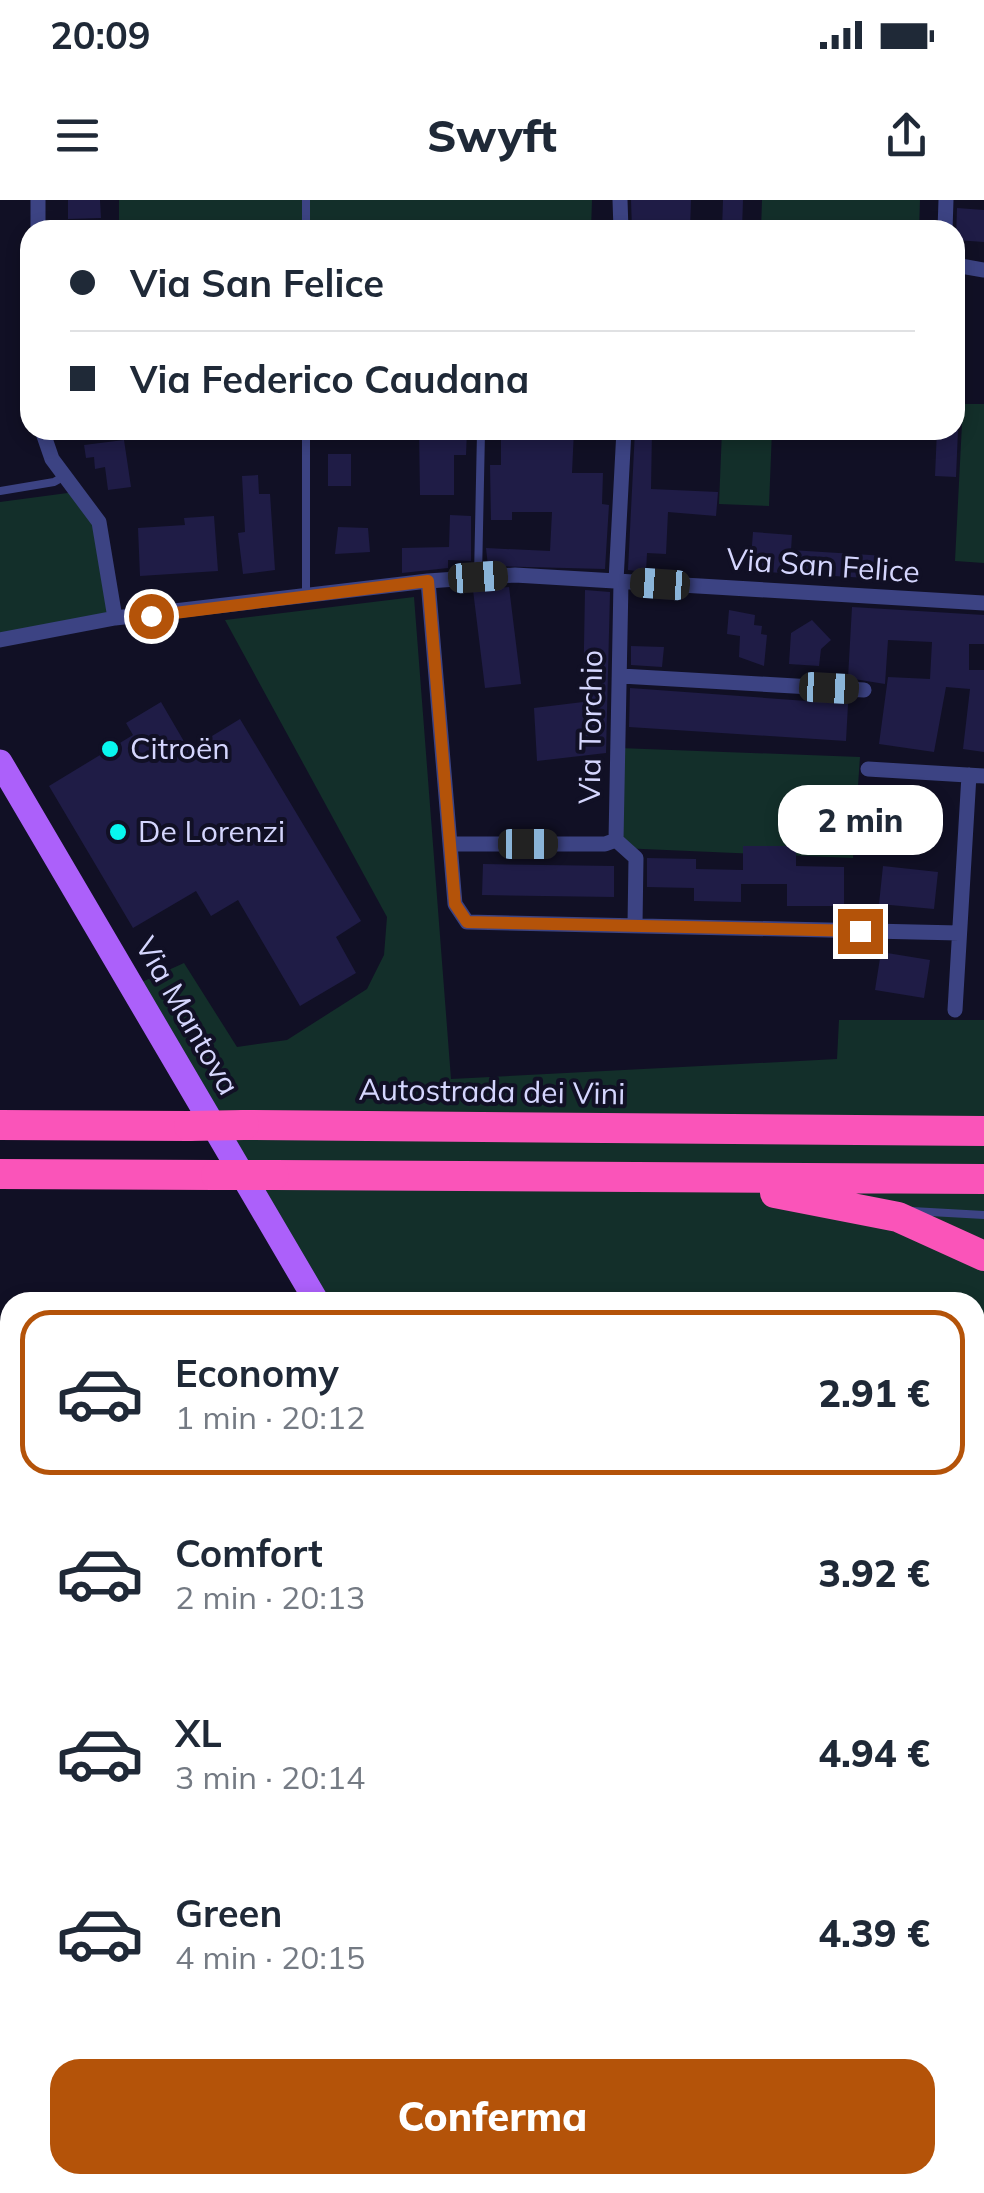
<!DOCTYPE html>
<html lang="it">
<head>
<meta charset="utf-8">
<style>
  body { margin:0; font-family:Mulish,sans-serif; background:#f6f6f7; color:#1f2937; height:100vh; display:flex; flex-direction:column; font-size:38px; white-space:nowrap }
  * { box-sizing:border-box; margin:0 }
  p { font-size:32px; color:#747a83 }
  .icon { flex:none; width:55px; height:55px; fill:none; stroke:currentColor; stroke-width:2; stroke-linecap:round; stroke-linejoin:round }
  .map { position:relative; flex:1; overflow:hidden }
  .panel { position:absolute; left:0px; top:1092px; width:985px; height:902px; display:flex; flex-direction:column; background:#fff; border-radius:30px 30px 0 0; box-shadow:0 5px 15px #0003 }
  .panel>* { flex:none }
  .top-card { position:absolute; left:20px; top:20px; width:945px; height:220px; border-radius:30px; box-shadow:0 5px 15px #0003; display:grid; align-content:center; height:220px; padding:0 50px; background:#fff }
  .end { position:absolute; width:45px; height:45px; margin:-22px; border:12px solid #b45309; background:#fff; box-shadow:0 0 0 5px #fff }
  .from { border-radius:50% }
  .bubble { position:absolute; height:70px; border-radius:30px; background:#fff; box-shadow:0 5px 15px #0003; font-size:32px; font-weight:800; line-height:70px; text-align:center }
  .car { position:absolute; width:30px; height:60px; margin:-30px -15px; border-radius:12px; box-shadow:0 0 8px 2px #0007; background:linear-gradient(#222 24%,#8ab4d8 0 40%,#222 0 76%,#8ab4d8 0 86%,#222 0) }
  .top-card b { display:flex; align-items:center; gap:35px; height:95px; font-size:38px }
  .top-card b+b { border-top:2px solid #e0e1e3 }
  .top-card i { width:25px; height:25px; background:#1f2937 }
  ul { padding:18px 0 0; list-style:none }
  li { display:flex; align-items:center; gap:30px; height:165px; margin:0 20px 15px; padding:0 30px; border:5px solid transparent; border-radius:30px }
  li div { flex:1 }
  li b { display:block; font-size:38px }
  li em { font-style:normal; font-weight:800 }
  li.on { border-color:#b45309 }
  li>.icon { width:90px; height:90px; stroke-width:1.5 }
  .cta { display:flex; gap:20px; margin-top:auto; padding:20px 50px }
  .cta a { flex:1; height:115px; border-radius:30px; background:#b45309; color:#fff; font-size:40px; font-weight:800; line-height:115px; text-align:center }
  .status { display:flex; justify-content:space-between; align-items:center; height:70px; padding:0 50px; background:#fff; direction:ltr }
  .status svg { height:28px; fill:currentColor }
  header { display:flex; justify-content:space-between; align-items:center; height:130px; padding:0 50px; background:#fff; font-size:45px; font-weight:800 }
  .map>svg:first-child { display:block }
  .green { fill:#132f2a }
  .building { fill:#1f1c46 }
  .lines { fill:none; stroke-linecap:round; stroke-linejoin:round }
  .service { stroke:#3c4383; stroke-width:8 }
  .minor { stroke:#3c4383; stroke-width:15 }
  .primary { stroke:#ac60fa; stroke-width:25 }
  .motorway { stroke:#fa54b9; stroke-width:30 }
  .motorway-bridge { stroke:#fa54b9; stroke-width:30 }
  .route { stroke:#b45309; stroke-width:12 }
  .poi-dot { fill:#08f7f0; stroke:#111025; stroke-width:4 }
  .labels { text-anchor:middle; stroke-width:8; stroke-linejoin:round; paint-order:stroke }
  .street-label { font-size:30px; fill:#d5d6fe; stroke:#111025 }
  .poi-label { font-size:30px; fill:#d5d6fe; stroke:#111025; text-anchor:start }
</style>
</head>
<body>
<div class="status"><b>20:09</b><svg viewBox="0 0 49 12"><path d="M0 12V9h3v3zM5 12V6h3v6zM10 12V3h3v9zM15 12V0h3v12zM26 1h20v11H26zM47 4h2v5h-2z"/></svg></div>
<header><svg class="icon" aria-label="menu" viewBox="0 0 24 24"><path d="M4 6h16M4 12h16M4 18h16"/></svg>Swyft<svg class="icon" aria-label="share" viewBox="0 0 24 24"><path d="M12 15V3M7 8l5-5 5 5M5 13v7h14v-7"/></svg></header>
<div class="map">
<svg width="984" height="1993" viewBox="0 0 984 1993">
  <rect width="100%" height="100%" fill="#111025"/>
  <path class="green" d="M119 0H592L591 30H119Z
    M762 0H920L919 30H761Z
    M963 204H984V363L955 361Z
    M722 230H772L769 306 719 304Z
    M75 292 97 324 110 421 0 437V302Z
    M414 397 451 879 837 859 839 820H984V1153L975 1147V1102H326L142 782 184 763 237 847 287 840 367 789 384 755 387 717 225 420Z
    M619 548 860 557 853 658 620 648Z
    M975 1270H984V1993H812L807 1985H975Z"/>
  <path class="building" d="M68 0H100L101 18 68 19Z
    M631 0H691L690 30H632Z
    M723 0H743L742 30H722Z
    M957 8 984 10V42L956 40Z
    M419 230H467L466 255H454V295H420Z
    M501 230H574L572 273H603L602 304 609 305 605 369 488 366 486 348 550 351 552 312H512V320H491L490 265H501Z
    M635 230H652L651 289 718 292 716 316 668 312 666 354 647 353 646 372 628 370Z
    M937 230H958L956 277 935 276Z
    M124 240 131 287 108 290 105 267 95 269 94 257 86 258 84 245Z
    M328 254H351V286H328Z
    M258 275 259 294H270L275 370 243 374 238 333 245 332 242 276Z
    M450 315 471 316V361L448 360V368L402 373V348L449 347Z
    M214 316 218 371 140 376 138 328 185 325 184 318Z
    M338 327 368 328 370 352 335 354Z
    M753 332 792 335 791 350 886 356 884 379 750 371Z
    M509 387 521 484 485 488 473 390Z
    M585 390 610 392 606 553 537 561 534 508 583 502Z
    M852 407 984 415V444H969V470H984V552L963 549 970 489 946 487 934 552 879 544 888 477 930 479 932 442 888 440 885 484 848 478Z
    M729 410 755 415 754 425 762 426 761 434 767 435 764 466 739 457 740 436 727 434Z
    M812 420 831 440 821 449 819 466 789 464 791 433Z
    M631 446 664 447 662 467 631 465Z
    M630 488 848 504 846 541 629 527Z
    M161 502 189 550 240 519 361 721 336 737 356 773 300 806 238 700 211 716 196 691 133 728 49 586 133 535 126 523Z
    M886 596 940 603 935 641 882 634Z
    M743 646H796V666L844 667V706H787V684H741V702L694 701V688L647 687V658L696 659V669L743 670Z
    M483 664 614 666V697L482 695Z
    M883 666 938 672 934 709 879 704Z
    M881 752 930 760 924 798 875 790Z"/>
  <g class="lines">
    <path class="service" d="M306 0V30
      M306 230V394
      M0 291 54 282 63 277
      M478 377 481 232
      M912 1011 984 1015"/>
    <path class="minor" d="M38 0V30
      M620 0 621 30
      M945 30 946 0
      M955 65 984 70
      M955 204H957
      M42 230 52 259 99 322 115 418
      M428 381 455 704 467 722 959 733
      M616 381 624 230
      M0 440 115 418 428 381 515 375 984 403
      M621 476 864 490
      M868 569 984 576
      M616 640 621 382
      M616 640 636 658 635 725
      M451 644H605L616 640
      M955 810 969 575
      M0 1779H10"/>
    <path class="primary" d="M0 562 317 1102
      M829 1985 834 1993"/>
    <path class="motorway" d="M0 925 189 926
      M244 925 984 931
      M0 974 216 975
      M274 975 984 979
      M775 993 898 1017 984 1056
      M975 1916 984 1908
      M935 1993 937 1985"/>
    <path class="motorway-bridge" d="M189 926 244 925
      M216 975H274"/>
  </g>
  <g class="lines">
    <path class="route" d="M151 416 428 381 455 704 467 722 860 731"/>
  </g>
  <g class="poi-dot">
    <circle cx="110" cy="549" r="10"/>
    <circle cx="118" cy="632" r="10"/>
  </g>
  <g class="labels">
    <g class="street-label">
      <text transform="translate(823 366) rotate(4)" y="10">Via San Felice</text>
      <text transform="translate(591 527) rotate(-89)" y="10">Via Torchio</text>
      <text transform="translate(187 816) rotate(60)" y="10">Via Mantova</text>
      <text transform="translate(492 892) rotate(1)" y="10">Autostrada dei Vini</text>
    </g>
    <g class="poi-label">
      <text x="130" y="559">Citroën</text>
      <text x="138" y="642">De Lorenzi</text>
    </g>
  </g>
</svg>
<i class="end from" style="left:151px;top:416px"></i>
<i class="end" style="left:860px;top:731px"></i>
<div class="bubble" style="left:778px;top:585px;width:165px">2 min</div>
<i class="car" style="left:478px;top:377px;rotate:86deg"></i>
<i class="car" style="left:660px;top:384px;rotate:274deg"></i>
<i class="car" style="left:829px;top:488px;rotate:93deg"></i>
<i class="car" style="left:528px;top:644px;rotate:90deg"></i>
<div class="top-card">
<b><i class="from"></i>Via San Felice</b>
<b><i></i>Via Federico Caudana</b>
</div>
<section class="panel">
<ul>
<li class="on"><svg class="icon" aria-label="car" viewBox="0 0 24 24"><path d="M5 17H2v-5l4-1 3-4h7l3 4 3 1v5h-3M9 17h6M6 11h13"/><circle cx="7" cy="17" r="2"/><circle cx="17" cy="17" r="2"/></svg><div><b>Economy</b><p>1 min · 20:12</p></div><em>2.91 €</em></li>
<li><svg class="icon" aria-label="car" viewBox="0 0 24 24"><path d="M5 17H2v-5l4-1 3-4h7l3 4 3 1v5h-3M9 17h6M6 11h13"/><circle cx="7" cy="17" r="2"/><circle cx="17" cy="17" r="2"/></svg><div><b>Comfort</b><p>2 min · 20:13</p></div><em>3.92 €</em></li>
<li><svg class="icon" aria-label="car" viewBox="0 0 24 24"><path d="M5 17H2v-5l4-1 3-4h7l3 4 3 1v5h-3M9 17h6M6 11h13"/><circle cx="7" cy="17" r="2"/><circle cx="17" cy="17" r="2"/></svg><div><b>XL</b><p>3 min · 20:14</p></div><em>4.94 €</em></li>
<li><svg class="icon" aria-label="car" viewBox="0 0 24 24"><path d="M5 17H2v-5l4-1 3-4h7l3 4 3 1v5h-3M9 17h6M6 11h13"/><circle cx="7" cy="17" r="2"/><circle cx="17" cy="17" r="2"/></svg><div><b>Green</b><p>4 min · 20:15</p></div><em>4.39 €</em></li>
</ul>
<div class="cta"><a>Conferma</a></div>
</section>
</div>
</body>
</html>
